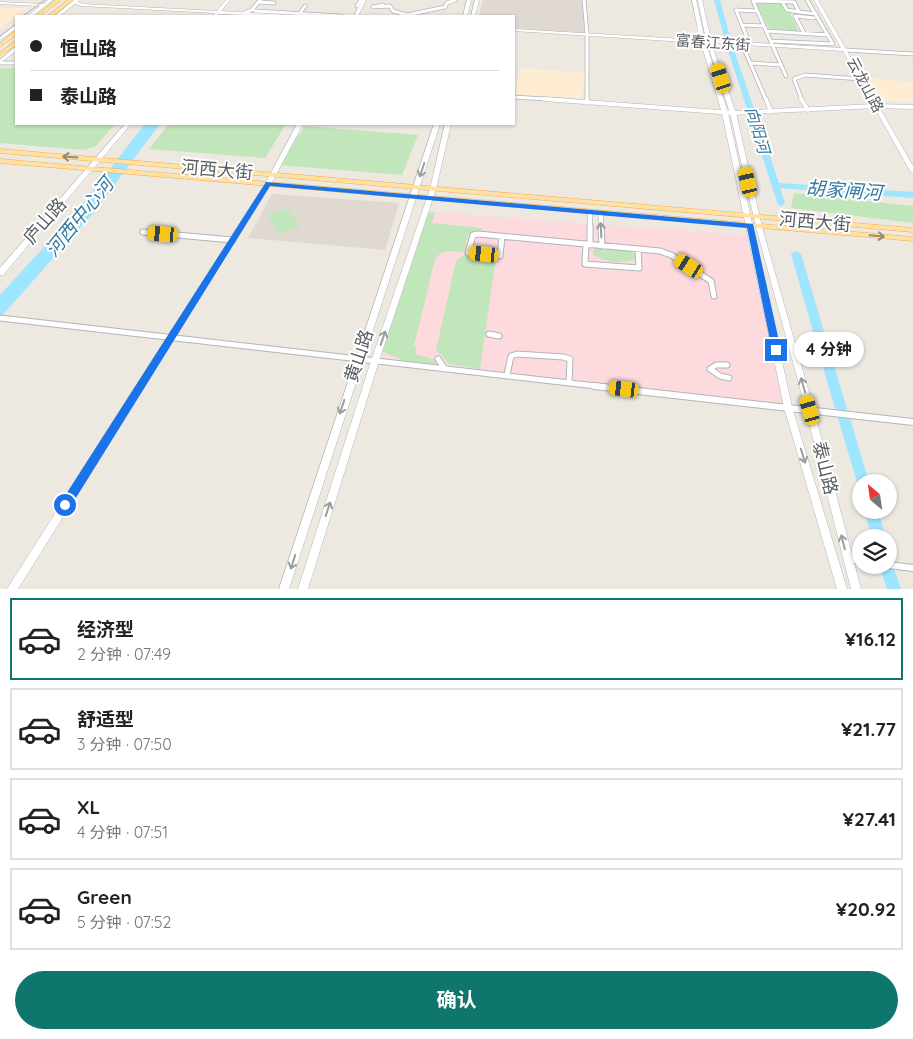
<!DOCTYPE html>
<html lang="zh">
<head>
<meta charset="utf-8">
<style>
  body { margin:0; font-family:Quicksand,"Noto Sans SC",sans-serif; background:#f6f6f6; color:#222; height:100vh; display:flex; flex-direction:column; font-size:19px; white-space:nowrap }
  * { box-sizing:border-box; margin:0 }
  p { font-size:16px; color:#767676 }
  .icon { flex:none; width:28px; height:28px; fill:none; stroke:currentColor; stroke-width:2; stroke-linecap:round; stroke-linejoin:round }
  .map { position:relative; height:589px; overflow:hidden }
  .drawer { display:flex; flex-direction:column; background:#fff; flex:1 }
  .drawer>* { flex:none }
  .top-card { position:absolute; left:15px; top:15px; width:500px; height:110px; border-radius:0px; box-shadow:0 1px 4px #0004; display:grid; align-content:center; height:110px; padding:0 15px; background:#fff }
  .needle { width:32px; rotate:331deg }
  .controls { position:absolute; left:852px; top:474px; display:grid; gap:10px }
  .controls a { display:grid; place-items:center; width:45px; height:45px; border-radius:50%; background:#fff; box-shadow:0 1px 4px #0004; font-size:25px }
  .end { position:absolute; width:22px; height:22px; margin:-11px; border:6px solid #1a73e8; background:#fff; box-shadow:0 0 0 2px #fff }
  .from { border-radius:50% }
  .bubble { position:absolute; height:35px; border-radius:18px; background:#fff; box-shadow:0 1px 4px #0004; font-size:16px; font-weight:700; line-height:35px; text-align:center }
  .car { position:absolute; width:15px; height:30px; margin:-15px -8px; border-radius:6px; box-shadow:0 0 4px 1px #0007; background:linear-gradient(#f5c518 24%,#345 0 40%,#f5c518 0 76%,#345 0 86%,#f5c518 0) }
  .top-card b { display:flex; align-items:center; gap:18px; height:48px; font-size:19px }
  .top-card b+b { border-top:1px solid #e0e0e0 }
  .top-card i { width:12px; height:12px; background:#222 }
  ul { padding:9px 0 0; list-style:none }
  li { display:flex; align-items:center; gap:15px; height:82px; margin:0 10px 8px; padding:0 5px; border:2px solid #e0e0e0; border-radius:0px }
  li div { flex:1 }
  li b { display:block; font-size:19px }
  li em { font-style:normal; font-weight:700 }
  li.active { border-color:#0f766e }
  li>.icon { width:45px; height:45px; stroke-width:1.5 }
  .action { display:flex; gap:10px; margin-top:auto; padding:10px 15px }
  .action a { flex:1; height:58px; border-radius:30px; background:#0f766e; color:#fff; font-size:20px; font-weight:700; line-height:58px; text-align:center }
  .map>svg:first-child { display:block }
  .commercial { fill:#ffedd3 }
  .education { fill:#dfd9d1 }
  .medical { fill:#fcdadd }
  .green { fill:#c2e6bb }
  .water { fill:#9ee5ff }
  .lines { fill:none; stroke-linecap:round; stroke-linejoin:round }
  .river { fill:#9ee5ff; fill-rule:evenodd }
  .street-far3-casing { stroke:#b1b5b9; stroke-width:4.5 }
  .street-far2-casing { stroke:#b1b5b9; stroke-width:5 }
  .street-far1-casing { stroke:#b1b5b9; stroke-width:7 }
  .street-casing { stroke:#b1b5b9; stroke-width:8 }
  .secondary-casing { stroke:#b2b7bc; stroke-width:1 }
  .primary-casing { stroke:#f6ac50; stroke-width:1 }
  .street-far3 { stroke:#fff; stroke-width:3 }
  .street-far2 { stroke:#fff; stroke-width:4 }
  .street-far1 { stroke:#fff; stroke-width:5 }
  .street { stroke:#fff; stroke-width:6 }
  .secondary { fill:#fff; fill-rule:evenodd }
  .primary { fill:#ffe1a3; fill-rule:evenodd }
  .tram { stroke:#b0b1b2; stroke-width:1 }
  .oneway { stroke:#938c79 }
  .oneway2 { stroke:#9b9ea1 }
  .route { fill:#1a73e8 }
  .labels { text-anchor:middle; stroke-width:4; stroke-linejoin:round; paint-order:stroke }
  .far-street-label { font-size:15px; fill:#595e62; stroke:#fff }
  .far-water-label { font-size:16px; font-style:italic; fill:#347ba2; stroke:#fff }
  .street-label { font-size:18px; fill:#595e62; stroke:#fff }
  .water-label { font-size:19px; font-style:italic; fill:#347ba2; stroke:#fff }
</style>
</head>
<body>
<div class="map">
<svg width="913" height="589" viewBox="0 0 913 589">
  <rect width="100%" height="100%" fill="#ede8e0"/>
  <path class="commercial" d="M0 8H27L0 28Z
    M520 68 587 73 580 98 515 94Z
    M866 78 913 82V102L879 101Z"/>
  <path class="education" d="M483 0H584L587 34 514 28V16H479Z
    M272 194 399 203 385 250 248 238Z"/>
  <path class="medical" d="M429 212 746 235 788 407 382 357Z"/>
  <path class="green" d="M755 1 786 3 799 32 770 31Z
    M16 67V124H115L96 146 84 150 0 143V69Z
    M169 124H286L265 158 149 149Z
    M305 126 418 135 402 175 278 165Z
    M794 193 913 206V223L791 208Z
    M288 208 300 227 279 234 267 215Z
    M426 212 435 213 432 223 482 228 481 232 468 235 464 252C453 252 443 248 435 259L414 346 416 347 415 354 436 360V365L404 361 381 351Z
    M599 247C611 254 625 245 636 255V259C620 264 607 263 593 255V249Z
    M462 256 496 258 480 369 449 364 436 350 456 261Z"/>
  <path class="water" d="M145 124H160L93 213 0 318V295L78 210Z"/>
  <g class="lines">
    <path class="river" d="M714 0H720L732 44 779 183 913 192V198L780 188 785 203 781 206 778 205 726 44Z
      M796 251 801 254 847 409 845 412 841 414 837 412 835 409 791 254Z
      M844 413 848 415 850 418 869 482H861V487L858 486 857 482 838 418 840 415Z
      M864 510H878L886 538H872Z
      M889 564 893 566 901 589H887L881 571 883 566Z"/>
    <g class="street-far3-casing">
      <path id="street-far3" d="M584 0 587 34V100
        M258 2 274 3
        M782 2 787 10 799 12
        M383 5 373 7 390 6 393 11 407 15 445 7 447 3 455 0
        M357 6 361 0
        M255 11 341 16
        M244 13 252 10 260 0
        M298 16 305 6
        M742 25 764 26
        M767 31 828 35
        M804 33 795 16 814 18
        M748 40 736 10 757 11
        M771 41 833 44 807 0
        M742 44 766 100
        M846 50 913 54
        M0 63H16
        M752 63 781 65
        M786 76 753 1 794 2 799 12 816 14
        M514 97 561 100
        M802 100 794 79 805 75 861 79"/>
    </g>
    <g class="street-far2-casing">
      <path id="street-far2" d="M544 99 733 113 875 106 913 107
        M587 99V103
        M766 99 771 112
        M801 99 808 110
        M590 213V227
        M601 213V227"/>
    </g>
    <g class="street-far1-casing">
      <path id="street-far1" d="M590 226V245
        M601 226 602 246
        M143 232 233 240
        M502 237 500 256 468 253 473 235 478 234 660 251 671 255 711 281 714 296
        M586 244 585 264 639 268 638 249
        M0 318 605 387
        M489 334 499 336
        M438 359 445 369
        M727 365H716L710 369 720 376 729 378
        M507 375 511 356 517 354 563 357 570 359 569 382"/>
    </g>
    <g class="street-casing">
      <path id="street" d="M594 386 913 422
        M848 559 861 561
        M889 565 913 568"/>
    </g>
    <g class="secondary-casing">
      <path id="secondary" d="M48 0H53L32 16H28L40 6 0 4V2L44 4Z
        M74 0H79L78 2 83 4 217 11 226 0H230L221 11 291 15 293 16H271L219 14 216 16 214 15 215 13 82 6 75 4 59 16H55Z
        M362 0H366L358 16H354Z
        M467 0H471L467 16H463Z
        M475 0H479L475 16H471Z
        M692 0H696L705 40H706L698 0H702L711 40 841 48 814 0H818L846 49 848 50 847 51 913 166V173L910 171 843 51 711 43 736 113 762 227 814 410 861 589H851L806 410 756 227 730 113 707 43H706L728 113 792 407 847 589H837L784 407 722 113 701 43 514 31V29L700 40Z
        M14 26H16V29L0 40V37Z
        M14 48H16V51L0 63V60Z
        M125 124H131L3 275H0V268Z
        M297 124H303L271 184 18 589H7L265 184Z
        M434 124H440L289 589H279Z
        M445 124H451L436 189 379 361 308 589H298L371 361 430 189Z"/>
    </g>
    <g class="primary-casing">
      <path id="primary" d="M56 0H61L40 16H36Z
        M68 0H73L52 16H48Z
        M14 32H16V35L0 47V44Z
        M14 42H16V45L0 56V53Z
        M0 149 913 228V232L0 153Z
        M0 159 913 237V241L0 163Z"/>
    </g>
    <use href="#street-far3" class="street-far3"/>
    <use href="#street-far2" class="street-far2"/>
    <use href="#street-far1" class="street-far1"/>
    <use href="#street" class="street"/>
    <use href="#secondary" class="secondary"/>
    <use href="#primary" class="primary"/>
    <path class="tram" d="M23 16 45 0
      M0 36 16 24"/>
  </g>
  <defs><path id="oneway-shaft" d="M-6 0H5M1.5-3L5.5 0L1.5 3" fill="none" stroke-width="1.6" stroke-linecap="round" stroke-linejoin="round" transform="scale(1.25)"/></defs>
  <g class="oneway">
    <use href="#oneway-shaft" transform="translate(70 157) rotate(-176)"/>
    <use href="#oneway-shaft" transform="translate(877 236) rotate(5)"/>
  </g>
  <g class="oneway2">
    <use href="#oneway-shaft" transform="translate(422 170) rotate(108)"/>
    <use href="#oneway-shaft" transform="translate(601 230) rotate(-93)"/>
    <use href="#oneway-shaft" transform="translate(383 338) rotate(-71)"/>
    <use href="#oneway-shaft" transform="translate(803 385) rotate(-106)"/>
    <use href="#oneway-shaft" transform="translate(342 407) rotate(108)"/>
    <use href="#oneway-shaft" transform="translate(803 456) rotate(73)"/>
    <use href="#oneway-shaft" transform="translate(328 509) rotate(-72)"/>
    <use href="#oneway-shaft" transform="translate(843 542) rotate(-104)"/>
    <use href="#oneway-shaft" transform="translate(293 562) rotate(108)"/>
  </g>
  <path class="route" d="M266 182 753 224 781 350 776 353 772 350 747 228 270 186 69 509H61V502Z"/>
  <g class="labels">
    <g class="far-street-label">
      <text transform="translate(713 43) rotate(4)" y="5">富春江东街</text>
      <text transform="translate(865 85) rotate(62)" y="5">云龙山路</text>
    </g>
    <g class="far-water-label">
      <text transform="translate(758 130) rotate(73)" y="6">向阳河</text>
    </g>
    <g class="street-label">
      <text transform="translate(217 170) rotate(5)" y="6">河西大街</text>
      <text transform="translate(45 221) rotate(-49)" y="6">庐山路</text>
      <text transform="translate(815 222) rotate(5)" y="6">河西大街</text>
      <text transform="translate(359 356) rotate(-72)" y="6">黄山路</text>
      <text transform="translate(825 468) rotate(76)" y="6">泰山路</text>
    </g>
    <g class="water-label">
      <text transform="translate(844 190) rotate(4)" y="7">胡家闸河</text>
      <text transform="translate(79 217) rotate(-51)" y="7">河西中心河</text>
    </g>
  </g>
</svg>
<div class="controls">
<a><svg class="needle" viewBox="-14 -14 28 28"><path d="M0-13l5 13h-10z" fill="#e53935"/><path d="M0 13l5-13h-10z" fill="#767676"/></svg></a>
<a><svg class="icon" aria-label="layers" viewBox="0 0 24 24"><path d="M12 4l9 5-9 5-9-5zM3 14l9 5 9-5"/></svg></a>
</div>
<i class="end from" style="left:65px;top:505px"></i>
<i class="end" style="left:776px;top:350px"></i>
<div class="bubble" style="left:794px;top:332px;width:70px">4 分钟</div>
<i class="car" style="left:721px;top:78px;rotate:342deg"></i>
<i class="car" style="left:748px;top:182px;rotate:347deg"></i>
<i class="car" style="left:163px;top:234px;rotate:275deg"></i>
<i class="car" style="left:484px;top:254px;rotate:276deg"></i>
<i class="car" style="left:689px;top:266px;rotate:303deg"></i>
<i class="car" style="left:624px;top:389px;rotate:277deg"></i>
<i class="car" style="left:810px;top:410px;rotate:344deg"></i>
<div class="top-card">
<b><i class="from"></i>恒山路</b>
<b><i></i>泰山路</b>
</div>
</div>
<section class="drawer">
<ul>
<li class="active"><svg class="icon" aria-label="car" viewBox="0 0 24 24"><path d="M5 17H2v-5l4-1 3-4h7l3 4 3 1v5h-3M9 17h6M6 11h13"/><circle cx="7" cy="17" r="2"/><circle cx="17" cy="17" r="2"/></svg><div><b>经济型</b><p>2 分钟 · 07:49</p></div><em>¥16.12</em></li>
<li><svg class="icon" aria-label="car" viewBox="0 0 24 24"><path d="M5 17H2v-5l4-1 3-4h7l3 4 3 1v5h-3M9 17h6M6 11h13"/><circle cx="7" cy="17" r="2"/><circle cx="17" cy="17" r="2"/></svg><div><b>舒适型</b><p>3 分钟 · 07:50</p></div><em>¥21.77</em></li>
<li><svg class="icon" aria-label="car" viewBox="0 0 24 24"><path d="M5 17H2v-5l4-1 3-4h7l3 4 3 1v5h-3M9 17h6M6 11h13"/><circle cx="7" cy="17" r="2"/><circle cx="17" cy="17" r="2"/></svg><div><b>XL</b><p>4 分钟 · 07:51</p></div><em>¥27.41</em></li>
<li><svg class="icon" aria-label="car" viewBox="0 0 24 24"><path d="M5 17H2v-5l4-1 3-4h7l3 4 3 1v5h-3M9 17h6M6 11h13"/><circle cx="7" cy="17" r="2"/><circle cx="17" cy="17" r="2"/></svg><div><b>Green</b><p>5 分钟 · 07:52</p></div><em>¥20.92</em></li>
</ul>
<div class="action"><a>确认</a></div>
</section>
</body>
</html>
